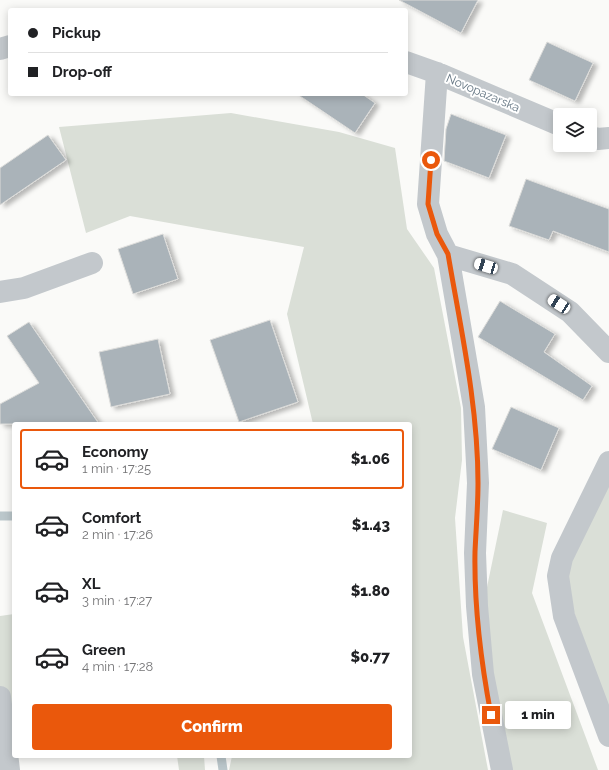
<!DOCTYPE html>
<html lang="en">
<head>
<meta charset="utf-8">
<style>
  body { margin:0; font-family:Raleway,sans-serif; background:#f2f2f2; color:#202124; height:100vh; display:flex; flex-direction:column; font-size:15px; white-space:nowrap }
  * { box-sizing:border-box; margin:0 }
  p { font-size:13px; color:#757577 }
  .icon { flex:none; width:22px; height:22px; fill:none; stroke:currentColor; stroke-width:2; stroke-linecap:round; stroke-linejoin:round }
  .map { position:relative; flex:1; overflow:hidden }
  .drawer { position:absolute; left:12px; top:422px; width:400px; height:336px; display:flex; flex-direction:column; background:#fff; border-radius:4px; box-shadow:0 2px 10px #0003 }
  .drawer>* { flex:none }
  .top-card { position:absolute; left:8px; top:8px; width:400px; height:88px; border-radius:4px; box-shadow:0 2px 10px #0003; display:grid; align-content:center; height:88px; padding:0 20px; background:#fff }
  .buttons { position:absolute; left:553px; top:108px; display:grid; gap:8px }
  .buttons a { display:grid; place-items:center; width:44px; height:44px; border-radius:4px; background:#fff; box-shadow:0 2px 10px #0003; font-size:20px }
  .end { position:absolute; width:18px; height:18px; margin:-9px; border:5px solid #ea580c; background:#fff; box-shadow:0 0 0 2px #fff }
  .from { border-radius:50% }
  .bubble { position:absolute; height:28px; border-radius:4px; background:#fff; box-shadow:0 2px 10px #0003; font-size:13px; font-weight:800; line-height:28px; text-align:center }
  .car { position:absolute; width:12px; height:24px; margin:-12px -6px; border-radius:5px; box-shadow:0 0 3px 1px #0007; background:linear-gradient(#fff 24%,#345 0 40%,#fff 0 76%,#345 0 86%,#fff 0) }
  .top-card b { display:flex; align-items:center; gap:14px; height:38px; font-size:15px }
  .top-card b+b { border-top:1px solid #e0e0e0 }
  .top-card i { width:10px; height:10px; background:#202124 }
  ul { padding:7px 0 0; list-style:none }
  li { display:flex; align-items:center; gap:12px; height:60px; margin:0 8px 6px; padding:0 12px; border:2px solid transparent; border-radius:4px }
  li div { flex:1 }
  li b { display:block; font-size:15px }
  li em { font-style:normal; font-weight:800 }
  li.selected { border-color:#ea580c }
  li>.icon { width:36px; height:36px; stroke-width:1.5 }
  .action { display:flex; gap:8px; margin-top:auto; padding:8px 20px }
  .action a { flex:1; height:46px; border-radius:4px; background:#ea580c; color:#fff; font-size:16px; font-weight:800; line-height:46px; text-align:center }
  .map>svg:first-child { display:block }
  .green { fill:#dadfd7 }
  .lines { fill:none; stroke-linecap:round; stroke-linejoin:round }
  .stream { stroke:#bbc7cb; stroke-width:9 }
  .building { fill:#aab3b9; stroke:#dcdcda; filter:url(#shadow) }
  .minor { stroke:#c3c8cc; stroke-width:22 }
  .route { stroke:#ea580c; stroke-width:5 }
  .labels { text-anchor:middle; stroke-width:4; stroke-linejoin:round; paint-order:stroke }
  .street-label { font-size:12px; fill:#657683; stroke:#fff }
</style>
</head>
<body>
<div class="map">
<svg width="609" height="770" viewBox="0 0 609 770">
  <defs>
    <filter id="shadow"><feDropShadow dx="4.5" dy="2.5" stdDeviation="2" flood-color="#0004"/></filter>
  </defs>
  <rect width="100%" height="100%" fill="#fafaf8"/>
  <path class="green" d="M231 113 339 132 395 148 407 229 434 268 461 408 462 460 455 518 463 637 488 770H229L232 756H410V424H313L287 314 304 247 130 216 86 233 59 127Z
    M609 473V709L568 596 567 564Z
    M503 510 547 523 532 593 598 770H509L481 616Z
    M14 614V723L0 691V616Z
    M177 756H204L205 770H179Z"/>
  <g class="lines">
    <path class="stream" d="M0 516H14
      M221 756 223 770"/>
  </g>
  <path class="building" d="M399 0H478L461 33Z
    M547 42 593 63 575 101 529 80Z
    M297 94H362L375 103 355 133Z
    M451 114 506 135 489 178 444 161 446 129Z
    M48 135 66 160 0 205V168Z
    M526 179 609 209V252L553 231 549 240 509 226Z
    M163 234 178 279 133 294 118 249Z
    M500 301 555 334 544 352 592 386 583 400 478 337Z
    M270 320 298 402 239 422 210 340Z
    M29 322 99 424H0V404L39 383 7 336Z
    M158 339 170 394 111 407 99 352Z
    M511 407 559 428 541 470 492 449Z"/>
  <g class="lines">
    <path class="minor" d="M0 49 10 46
      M406 62 437 73 560 125
      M437 73 428 204 437 234 448 255 512 274 570 312 609 352
      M590 137 598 139 609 138
      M448 255 474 407 478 483 475 553 477 606 483 674 502 770
      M0 292 24 288 92 263
      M609 462 562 558 558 576 564 616 609 736
      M0 697 9 770"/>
  </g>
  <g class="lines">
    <path class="route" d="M431 160 428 204 437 234 448 254C461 330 478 406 478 483 478 506 476 529 475 552 474 607 481 662 491 715"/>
  </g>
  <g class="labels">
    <g class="street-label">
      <text transform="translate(483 93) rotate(23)" y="4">Novopazarska</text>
    </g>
  </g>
</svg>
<div class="buttons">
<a><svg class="icon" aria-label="layers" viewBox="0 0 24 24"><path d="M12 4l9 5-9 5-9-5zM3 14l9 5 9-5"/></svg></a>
</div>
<i class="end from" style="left:431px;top:160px"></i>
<i class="end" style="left:491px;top:715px"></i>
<div class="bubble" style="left:505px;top:701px;width:66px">1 min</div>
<i class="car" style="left:486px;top:266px;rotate:287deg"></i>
<i class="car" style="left:559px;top:304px;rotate:303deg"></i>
<div class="top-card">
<b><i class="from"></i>Pickup</b>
<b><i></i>Drop-off</b>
</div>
<section class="drawer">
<ul>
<li class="selected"><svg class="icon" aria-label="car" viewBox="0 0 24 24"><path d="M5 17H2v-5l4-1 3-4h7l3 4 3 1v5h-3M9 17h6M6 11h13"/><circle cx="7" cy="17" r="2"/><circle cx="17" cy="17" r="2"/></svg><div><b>Economy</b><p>1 min · 17:25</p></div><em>$1.06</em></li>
<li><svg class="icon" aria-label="car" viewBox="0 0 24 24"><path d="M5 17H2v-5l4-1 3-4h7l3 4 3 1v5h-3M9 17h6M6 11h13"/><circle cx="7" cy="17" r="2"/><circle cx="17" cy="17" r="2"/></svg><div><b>Comfort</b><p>2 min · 17:26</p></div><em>$1.43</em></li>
<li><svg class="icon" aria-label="car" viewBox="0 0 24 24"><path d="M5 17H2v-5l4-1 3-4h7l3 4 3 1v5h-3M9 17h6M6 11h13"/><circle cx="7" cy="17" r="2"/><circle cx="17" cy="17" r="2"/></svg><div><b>XL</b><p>3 min · 17:27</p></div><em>$1.80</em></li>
<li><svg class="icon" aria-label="car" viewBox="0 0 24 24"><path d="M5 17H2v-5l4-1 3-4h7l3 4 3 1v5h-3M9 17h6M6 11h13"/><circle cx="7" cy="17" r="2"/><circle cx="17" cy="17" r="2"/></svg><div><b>Green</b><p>4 min · 17:28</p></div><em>$0.77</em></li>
</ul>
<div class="action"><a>Confirm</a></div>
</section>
</div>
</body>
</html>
